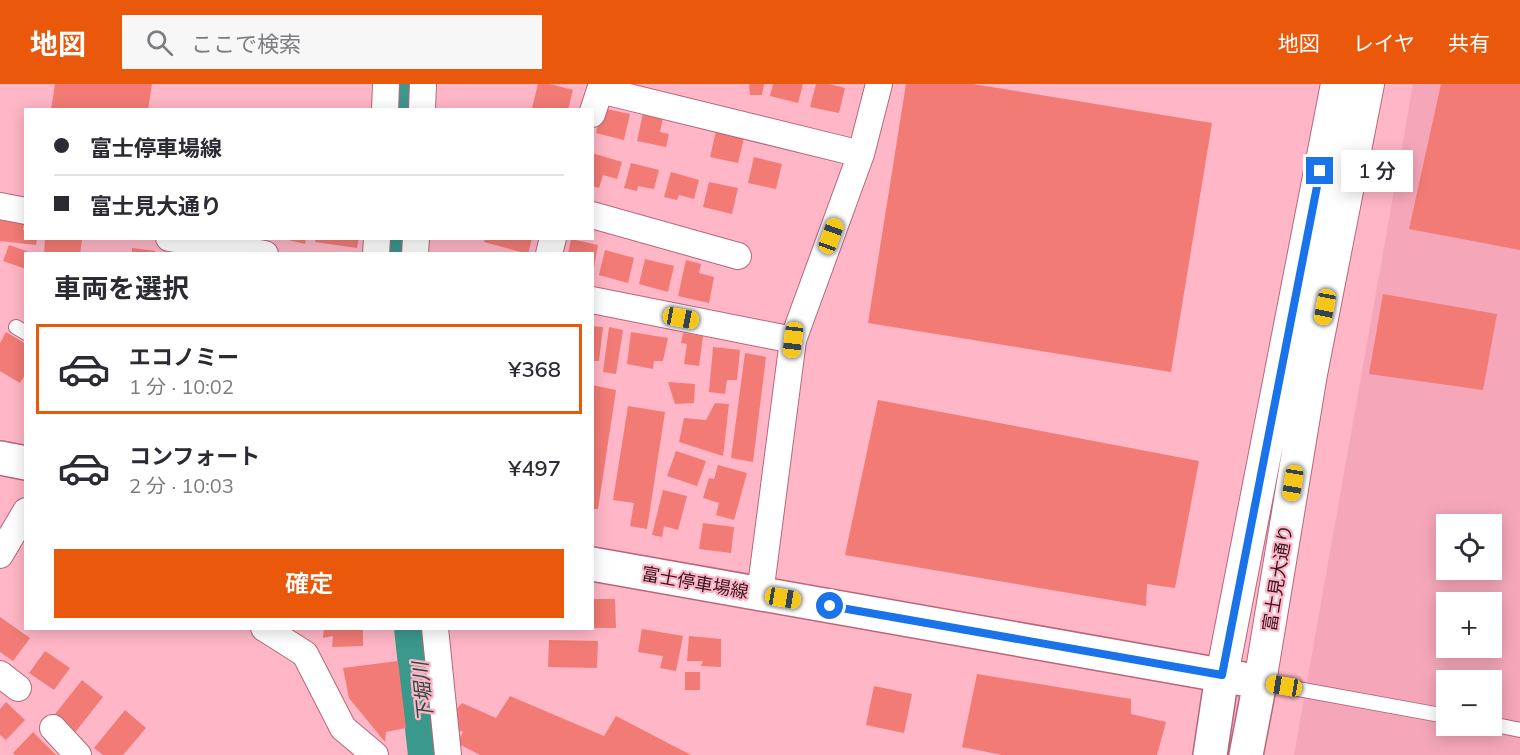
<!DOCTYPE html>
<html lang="ja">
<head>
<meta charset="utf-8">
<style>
  body { margin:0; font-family:Mulish,"Noto Sans JP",sans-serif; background:#f7f7f7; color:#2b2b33; height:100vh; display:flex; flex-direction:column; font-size:22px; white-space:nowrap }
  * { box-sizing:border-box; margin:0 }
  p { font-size:20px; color:#7c7c81 }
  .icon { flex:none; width:33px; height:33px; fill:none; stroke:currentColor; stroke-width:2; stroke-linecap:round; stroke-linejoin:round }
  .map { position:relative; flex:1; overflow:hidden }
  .panel { position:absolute; left:24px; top:168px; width:570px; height:378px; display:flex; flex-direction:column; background:#fff; border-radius:0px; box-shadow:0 3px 15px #0003 }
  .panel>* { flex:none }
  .guide { position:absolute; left:24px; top:24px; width:570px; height:132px; border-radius:0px; box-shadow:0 3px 15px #0003; display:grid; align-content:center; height:132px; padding:0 30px; background:#fff }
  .buttons { position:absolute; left:1436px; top:430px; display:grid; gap:12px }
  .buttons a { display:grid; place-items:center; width:66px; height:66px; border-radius:0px; background:#fff; box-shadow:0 3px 15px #0003; font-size:30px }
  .end { position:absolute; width:27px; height:27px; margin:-14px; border:8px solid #1a73e8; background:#fff; box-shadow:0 0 0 3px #fff }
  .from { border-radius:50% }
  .bubble { position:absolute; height:42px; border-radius:0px; background:#fff; box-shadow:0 3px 15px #0003; font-size:20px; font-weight:600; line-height:42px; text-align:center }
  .car { position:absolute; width:18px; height:36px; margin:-18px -9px; border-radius:8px; box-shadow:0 0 4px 2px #0007; background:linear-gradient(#f5c518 24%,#345 0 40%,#f5c518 0 76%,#345 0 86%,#f5c518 0) }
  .guide b { display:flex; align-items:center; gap:21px; height:57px; font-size:22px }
  .guide b+b { border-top:2px solid #e1e1e2 }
  .guide i { width:15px; height:15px; background:#2b2b33 }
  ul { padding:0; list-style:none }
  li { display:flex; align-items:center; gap:18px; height:90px; margin:0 12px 9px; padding:0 18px; border:3px solid transparent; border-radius:0px }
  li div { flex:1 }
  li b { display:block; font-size:22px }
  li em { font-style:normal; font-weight:600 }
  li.active { border-color:#ea580c }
  li>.icon { width:54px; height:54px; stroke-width:1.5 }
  h2 { padding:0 30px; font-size:27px; line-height:72px }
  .action { display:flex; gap:12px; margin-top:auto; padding:12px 30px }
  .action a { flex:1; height:69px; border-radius:0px; background:#ea580c; color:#fff; font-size:24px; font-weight:600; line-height:69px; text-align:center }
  header { display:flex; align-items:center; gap:36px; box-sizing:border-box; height:84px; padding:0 30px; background:#ea580c; color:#fff }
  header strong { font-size:28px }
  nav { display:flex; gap:33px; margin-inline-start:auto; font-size:21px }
  .search { width:420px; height:54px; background:#f7f7f7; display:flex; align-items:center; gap:15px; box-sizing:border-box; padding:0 21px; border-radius:0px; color:#7c7c81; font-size:22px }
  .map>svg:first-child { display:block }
  .built { fill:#f5a7b9; fill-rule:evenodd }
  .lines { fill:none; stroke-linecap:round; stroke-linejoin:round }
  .river { stroke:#3b988d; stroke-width:44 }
  .building { fill:#f27b75 }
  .service-casing { stroke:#b9667b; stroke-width:16 }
  .minor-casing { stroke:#b9667b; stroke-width:28 }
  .tertiary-casing { stroke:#b9667b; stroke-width:34 }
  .secondary-casing { stroke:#b9667b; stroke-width:36 }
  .service { stroke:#fff; stroke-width:14 }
  .minor { stroke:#fff; stroke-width:26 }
  .tertiary { stroke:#fff; stroke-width:32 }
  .secondary { stroke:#fff; stroke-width:33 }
  .route { stroke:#1a73e8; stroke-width:8 }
  .labels { text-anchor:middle; stroke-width:4.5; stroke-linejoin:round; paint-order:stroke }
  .street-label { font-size:18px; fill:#36151e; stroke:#ffb6c6 }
  .water-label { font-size:20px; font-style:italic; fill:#2e4b46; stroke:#ffb6c6 }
</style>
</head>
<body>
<header>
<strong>地図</strong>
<div class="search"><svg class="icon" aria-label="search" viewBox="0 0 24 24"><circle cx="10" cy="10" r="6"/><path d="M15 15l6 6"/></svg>ここで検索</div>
<nav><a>地図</a><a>レイヤ</a><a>共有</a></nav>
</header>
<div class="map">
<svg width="1520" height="671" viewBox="0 0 1520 671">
  <rect width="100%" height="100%" fill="#ffb6c6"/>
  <path class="built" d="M1413 0H1520V671H1294ZM1446 441H1491V486H1446ZM1446 519H1491V564H1446ZM1446 597H1491V642H1446Z"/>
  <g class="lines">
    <path class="river" d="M404 26 406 0
      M394 170 395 154
      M416 544 430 671"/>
  </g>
  <path class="building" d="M55 0H152L148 26H51Z
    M538 0H550L573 6 568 26 532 24Z
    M749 0H764L762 11H750Z
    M773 0H803L798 19 770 12Z
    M816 0H829L845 4 839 29 810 23Z
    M906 0H973L1212 39 1171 288 868 239Z
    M1441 0H1520V166L1409 145Z
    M602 24 630 30 624 56 596 49Z
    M643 29 663 34 660 48 669 50 666 63 637 57Z
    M716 47 744 54 738 79 710 73Z
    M592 69 622 78 617 95 603 91 599 104 592 102Z
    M754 73 782 80 776 105 748 99Z
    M631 79 659 86 654 105 638 102 637 107 624 104Z
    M671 88 699 96 694 115 679 111 677 116 664 113Z
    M709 98 738 104 732 130 703 123Z
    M0 136 24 139 23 146H26V154H37L36 161 0 157Z
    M45 154 82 156 80 170H44Z
    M280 154H306L305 160Z
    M316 154H359L357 164 315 158Z
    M485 154H532L528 170 484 158Z
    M571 155 598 161 594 184 592 170H568Z
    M9 161 32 169 26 170V185L3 177Z
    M132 164 155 167V170H132Z
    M605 166 634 174 628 199 599 191Z
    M645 175 674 182 668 208 639 200Z
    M686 176 701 180 699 189 714 193 709 219 678 212Z
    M1383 210 1497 230 1483 306 1369 290Z
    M592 242 603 243 599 277H592Z
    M609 243 623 246 616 290 603 288Z
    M6 248 26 260V289L20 299 0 287V259Z
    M631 248 668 254 663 277H654L653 285 627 280Z
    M683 249 703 252 699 282 684 280 687 260 681 259Z
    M713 263 740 266 737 296H727L725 310 709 308Z
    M745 269 766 273 753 378 731 374Z
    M668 298 695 300 694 319 675 320Z
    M592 301 616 306 598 425H592Z
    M878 316 1199 377 1175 504 1147 500 1146 522 845 471Z
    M715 319 729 320 723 372 679 358 684 334 706 336Z
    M628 322 665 328 647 445 630 442 634 419 613 416Z
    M676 367 706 377 697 402 667 392Z
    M718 381 747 389 734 436 716 431 719 419 703 414 709 394 714 395Z
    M663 406 687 412 678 446 664 442 662 453 652 451Z
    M703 439 734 443 731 469 699 465Z
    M592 515H615L616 544H592Z
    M0 533 30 554 13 577 0 568Z
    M324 544H363V562L332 563 333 552 323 554Z
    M642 545 683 552 676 587 660 584 663 572 638 568Z
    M689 552 721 555V583L701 582 703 577H687Z
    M549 556 598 557 597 584 548 583Z
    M45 567 70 584 54 606 29 589Z
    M398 577 406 644 386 648 385 658 349 614 343 584Z
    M685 588H700V606H685Z
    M977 590 1131 615V630L1166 638 1157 671H1002L962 663Z
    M82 596 103 613 73 651 52 634Z
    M874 602 912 610 904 649 866 641Z
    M510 612 604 652 616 632 691 671H480L457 659 463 648 457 646 455 627 462 619 496 634Z
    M6 618 25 636 6 656 0 651V625Z
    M125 626 146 644 123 671H103L94 664Z
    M33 648 56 671H15L13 669Z"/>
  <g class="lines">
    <g class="service-casing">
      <path id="service" d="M16 243 26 249
        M1260 598 1446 632
        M1491 640 1520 646"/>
    </g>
    <g class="minor-casing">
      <path id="minor" d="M600 6 861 70
        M385 26 386 0
        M422 26 423 0
        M592 30 602 0
        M0 122 26 127
        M592 131 738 172
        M169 154 265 170
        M376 170 377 154
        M415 170 416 154
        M549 170 553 154
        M592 216 793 256
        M0 471 26 427
        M760 510 793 256 861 70 879 0
        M264 544 305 570 343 644 375 671
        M435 544 448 671
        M0 590 18 604
        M53 644 78 671"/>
    </g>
    <g class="tertiary-casing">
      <path id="tertiary" d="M1222 591 1337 0
        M1260 598 1311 290 1368 0"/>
    </g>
    <g class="secondary-casing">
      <path id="secondary" d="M0 374 26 379
        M592 480 1260 598 1246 671
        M1210 671 1222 591"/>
    </g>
    <use href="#service" class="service"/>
    <use href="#minor" class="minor"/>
    <use href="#tertiary" class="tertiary"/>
    <use href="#secondary" class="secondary"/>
  </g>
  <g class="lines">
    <path class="route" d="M830 522 1222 591 1320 87"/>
  </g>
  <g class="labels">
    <g class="street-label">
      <text transform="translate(1278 494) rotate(-81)" y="6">富士見大通り</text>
      <text transform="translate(695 499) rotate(10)" y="6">富士停車場線</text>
    </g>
    <g class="water-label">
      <text transform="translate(423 608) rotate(-96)" y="7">下堀川</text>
    </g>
  </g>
</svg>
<div class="buttons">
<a><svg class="icon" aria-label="locate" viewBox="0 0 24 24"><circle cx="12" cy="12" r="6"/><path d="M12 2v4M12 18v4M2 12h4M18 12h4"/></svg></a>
<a>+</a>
<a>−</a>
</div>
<i class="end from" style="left:830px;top:522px"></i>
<i class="end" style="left:1320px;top:87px"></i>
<div class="bubble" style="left:1341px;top:66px;width:72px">1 分</div>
<i class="car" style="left:831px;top:152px;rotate:20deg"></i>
<i class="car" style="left:1325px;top:223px;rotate:191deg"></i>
<i class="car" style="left:681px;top:234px;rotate:101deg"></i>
<i class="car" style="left:793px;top:256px;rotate:187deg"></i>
<i class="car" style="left:1293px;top:399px;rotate:189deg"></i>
<i class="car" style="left:783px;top:514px;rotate:100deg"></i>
<i class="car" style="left:1284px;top:602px;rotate:280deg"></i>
<div class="guide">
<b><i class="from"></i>富士停車場線</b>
<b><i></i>富士見大通り</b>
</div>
<section class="panel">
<h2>車両を選択</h2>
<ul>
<li class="active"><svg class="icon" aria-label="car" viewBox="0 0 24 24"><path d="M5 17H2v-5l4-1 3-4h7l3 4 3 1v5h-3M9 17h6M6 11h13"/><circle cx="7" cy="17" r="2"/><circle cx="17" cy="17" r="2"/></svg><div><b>エコノミー</b><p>1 分 · 10:02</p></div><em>¥368</em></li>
<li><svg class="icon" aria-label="car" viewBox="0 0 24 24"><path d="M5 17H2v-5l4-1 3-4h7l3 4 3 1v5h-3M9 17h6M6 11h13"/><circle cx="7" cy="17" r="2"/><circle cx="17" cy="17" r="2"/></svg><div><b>コンフォート</b><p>2 分 · 10:03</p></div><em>¥497</em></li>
</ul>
<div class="action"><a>確定</a></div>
</section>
</div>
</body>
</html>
